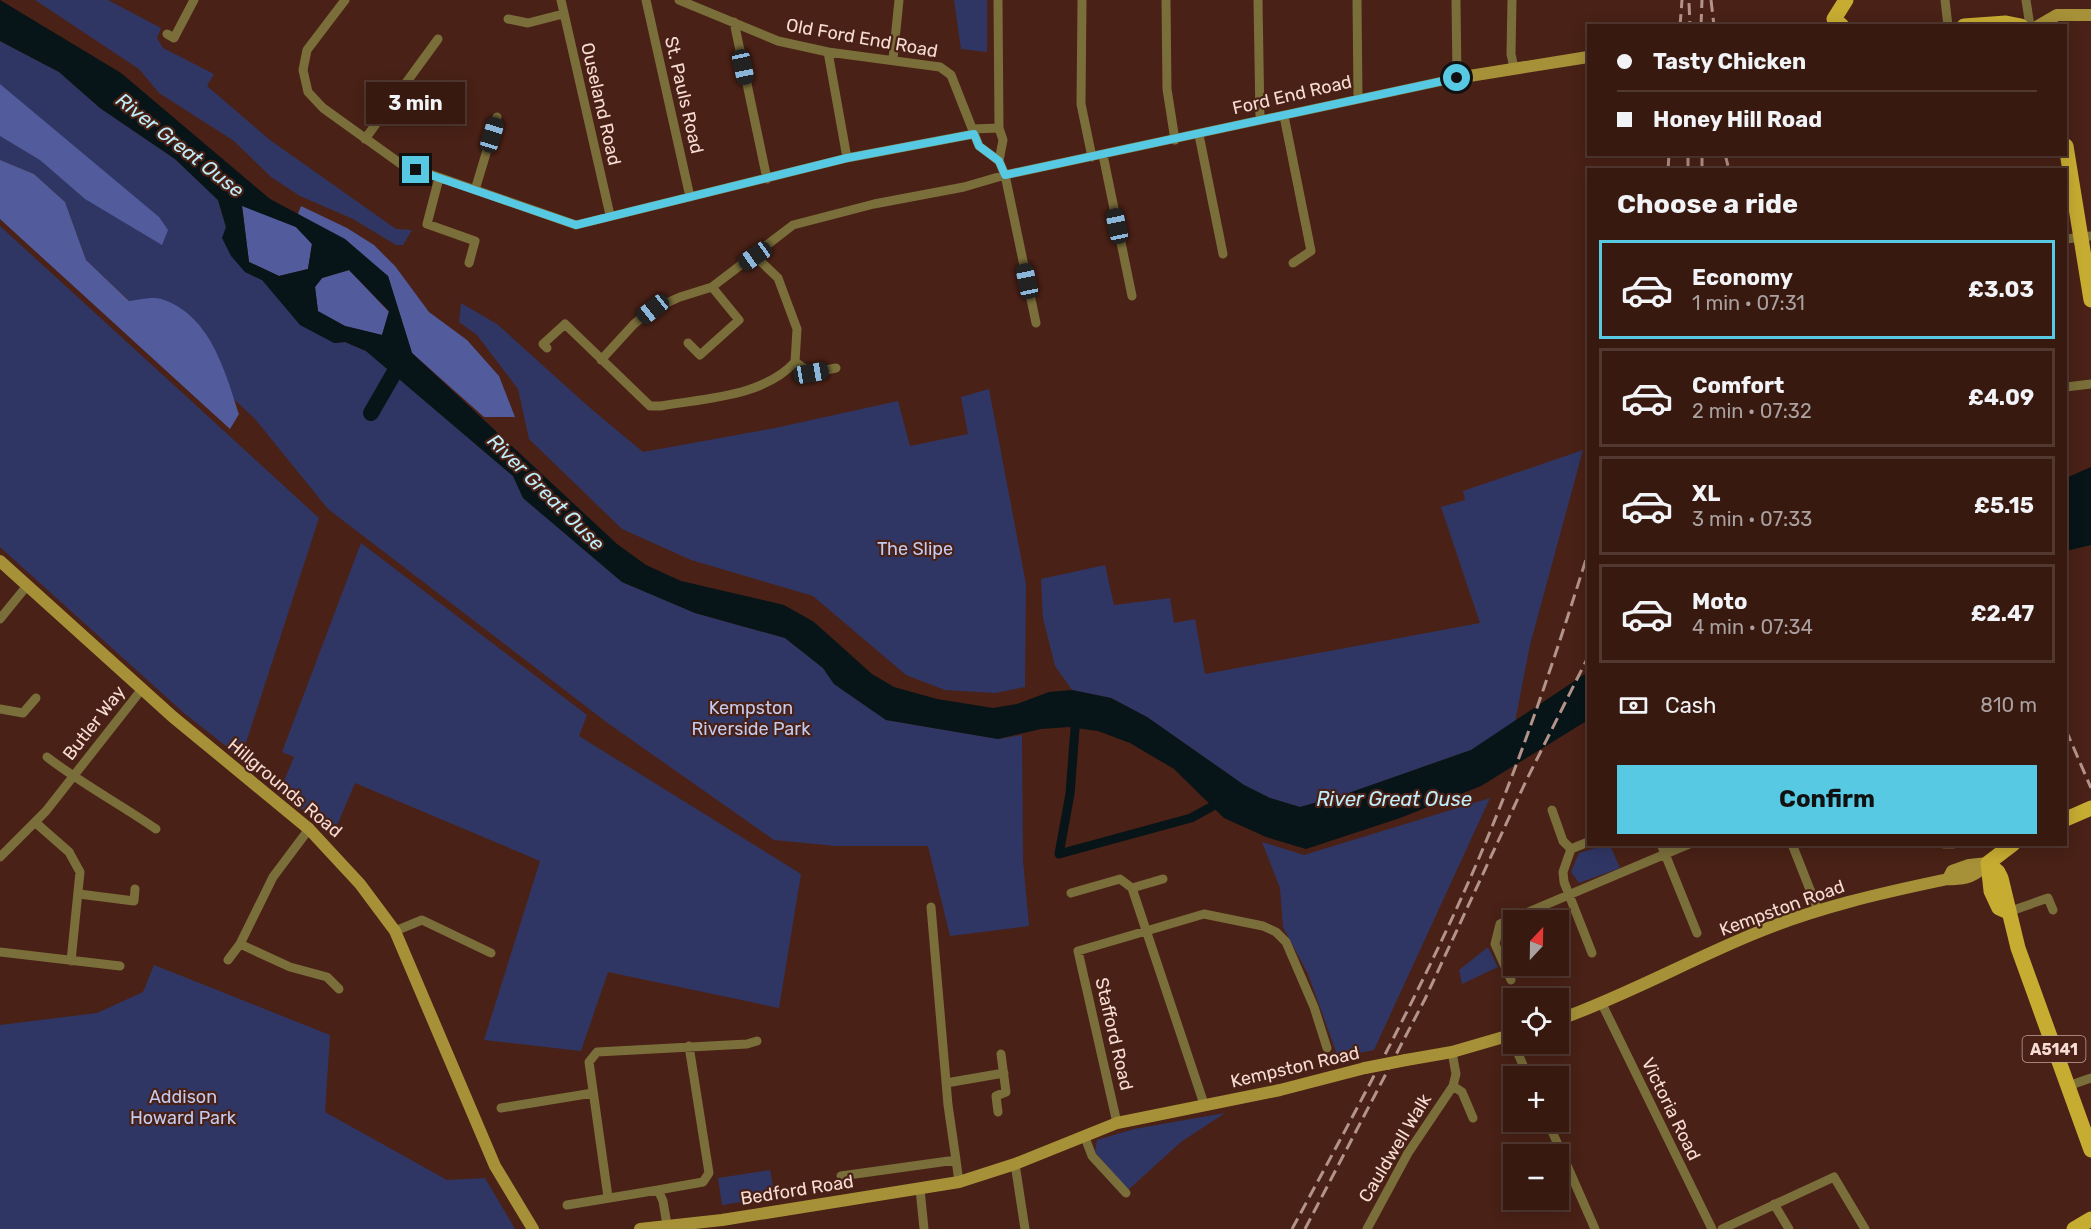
<!DOCTYPE html>
<html lang="en">
<head>
<meta charset="utf-8">
<style>
  body { margin:0; font-family:Rubik,sans-serif; background:#3e2219; color:#f1f3f6; height:100vh; display:flex; flex-direction:column; font-size:22px; white-space:nowrap }
  * { box-sizing:border-box; margin:0 }
  p { font-size:20px; color:#aaa09f }
  .icon { flex:none; width:33px; height:33px; fill:none; stroke:currentColor; stroke-width:2; stroke-linecap:round; stroke-linejoin:round }
  .map { position:relative; flex:1; overflow:hidden }
  .panel { position:absolute; left:1587px; top:168px; width:480px; height:678px; display:flex; flex-direction:column; background:#371910; border-radius:0px; box-shadow:0 3px 15px #0003,0 0 0 2px #513830 }
  .panel>* { flex:none }
  .banner { position:absolute; left:1587px; top:24px; width:480px; height:132px; border-radius:0px; box-shadow:0 3px 15px #0003,0 0 0 2px #513830; display:grid; align-content:center; height:132px; padding:0 30px; background:#371910 }
  .needle { width:39px; rotate:22deg }
  .buttons { position:absolute; left:1503px; top:910px; display:grid; gap:12px }
  .buttons a { display:grid; place-items:center; width:66px; height:66px; border-radius:0px; background:#371910; box-shadow:0 3px 15px #0003,0 0 0 2px #513830; font-size:30px }
  .end { position:absolute; width:27px; height:27px; margin:-14px; border:8px solid #58c9e3; background:#111; box-shadow:0 0 0 3px #111 }
  .from { border-radius:50% }
  .bubble { position:absolute; height:42px; border-radius:0px; background:#371910; box-shadow:0 3px 15px #0003,0 0 0 2px #513830; font-size:20px; font-weight:700; line-height:42px; text-align:center }
  .car { position:absolute; width:18px; height:36px; margin:-18px -9px; border-radius:8px; box-shadow:0 0 4px 2px #0007; background:linear-gradient(#222 24%,#8ab4d8 0 40%,#222 0 76%,#8ab4d8 0 86%,#222 0) }
  .banner b { display:flex; align-items:center; gap:21px; height:57px; font-size:22px }
  .banner b+b { border-top:2px solid #513830 }
  .banner i { width:15px; height:15px; background:#f1f3f6 }
  ul { padding:0; list-style:none }
  li { display:flex; align-items:center; gap:18px; height:99px; margin:0 12px 9px; padding:0 18px; border:3px solid #513830; border-radius:0px }
  li div { flex:1 }
  li b { display:block; font-size:22px }
  li em { font-style:normal; font-weight:700 }
  li.current { border-color:#58c9e3 }
  li>.icon { width:54px; height:54px; stroke-width:1.5 }
  h2 { padding:0 30px; font-size:27px; line-height:72px }
  .pay { display:flex; align-items:center; gap:15px; height:66px; padding:0 30px; font-size:22px }
  .pay p { margin-inline-start:auto }
  .cta { display:flex; gap:12px; margin-top:auto; padding:12px 30px }
  .cta a { flex:1; height:69px; border-radius:0px; background:#58c9e3; color:#111; font-size:24px; font-weight:700; line-height:69px; text-align:center }
  .map>svg:first-child { display:block }
  .green { fill:#303664 }
  .forest { fill:#525b9b }
  .water { fill:#071418; fill-rule:evenodd }
  .lines { fill:none; stroke-linecap:round; stroke-linejoin:round }
  .canal { stroke:#071418; stroke-width:9 }
  .river { stroke:#071418; stroke-width:16 }
  .street { stroke:#7a6e3a; stroke-width:9 }
  .secondary { stroke:#a69138; stroke-width:12 }
  .primary { stroke:#c7ac32; stroke-width:15 }
  .rail { stroke:#b4938a; stroke-width:3; stroke-dasharray:12 6; stroke-linecap:butt }
  .secondary-bridge { stroke:#a69138; stroke-width:12 }
  .route { stroke:#58c9e3; stroke-width:8 }
  .labels { text-anchor:middle; stroke-width:4.5; stroke-linejoin:round; paint-order:stroke }
  .shield { fill:#492116; stroke:#c3a49b; stroke-width:1.5 }
  .shield-label { font-size:16px; font-weight:bold; fill:#f7dcd4 }
  .street-label { font-size:18px; fill:#f7dcd4; stroke:#492116 }
  .park-label { font-size:18px; fill:#c3cbf0; stroke:#492116 }
  .water-label { font-size:20px; font-style:italic; fill:#beeefb; stroke:#492116 }
</style>
</head>
<body>
<div class="map">
<svg width="2091" height="1229" viewBox="0 0 2091 1229">
  <rect width="100%" height="100%" fill="#492116"/>
  <path class="green" d="M35 0H108L161 28 157 38 163 48 214 74 207 86 270 140 396 229 412 230 403 245H396L353 219 300 196 271 177 234 141 159 93 139 69Z
    M954 0H987V52L961 49Z
    M0 41 59 72 100 108 175 159 218 200 226 228 245 272 262 280 334 343 345 342 366 351 513 476 523 498 622 582 695 613 785 638 823 668 834 684 886 720 998 739 1022 735 1023 860 1029 926 950 936 928 846H836L774 840 609 724 328 509 255 419 86 260 65 202 34 174 0 160Z
    M0 226 319 518 241 758 184 713 0 547Z
    M461 303 497 324 589 407 643 452 775 428 898 401 910 446 968 434 961 397 989 389 1026 584 1025 687 995 693 945 690 906 675 813 596 691 560 622 529 529 439 518 389 477 335 459 322Z
    M1583 450 1530 645 1515 722 1471 750 1343 795 1300 807 1270 798 1244 785 1147 717 1111 698 1072 690 1055 666 1043 618 1041 579 1105 565 1114 605 1170 598 1174 623 1195 619 1205 674 1480 623 1441 507 1465 500 1463 491Z
    M361 543 587 715 579 736 801 874 779 1008 608 972 581 1051 484 1040 540 861 355 783 333 835 280 791 294 757 282 752Z
    M1490 798 1374 1050 1338 1057 1308 974 1283 927 1280 888 1262 842 1304 855Z
    M1605 845H1610L1620 868 1579 883 1571 872 1579 853Z
    M1488 947 1498 967 1462 984 1459 970Z
    M154 965 330 1035 325 1112 447 1180 485 1178 515 1229H0V1025L97 1013 143 992Z
    M1225 1113 1181 1142 1128 1190 1095 1152 1097 1140 1134 1129Z
    M770 1170 775 1197 722 1205 718 1178Z"/>
  <path class="forest" d="M0 84 159 217 168 230 162 245 85 199 40 160 0 136Z
    M0 160 34 174 65 202 86 260 129 301C138 300 153 296 161 299 210 314 225 371 239 414L230 429 0 219Z
    M242 205 296 227 312 244 308 269 279 276 249 262Z
    M301 206 347 228 374 245 395 266 429 312 467 340 499 376 515 417H484L412 353 388 276 298 214Z
    M349 270 389 312 382 335 345 326 318 312 315 287 322 278Z"/>
  <path class="water" d="M0 0 121 73 270 199 345 239 388 276 412 353 617 544 646 565 681 581 784 605 814 622 872 674 894 687 937 699 993 708 1017 704 1049 692 1072 690 1111 698 1147 717 1244 785 1270 798 1300 807 1343 795 1471 750 1588 672V720L1481 786 1400 818 1306 849 1266 837 1224 818 1174 769 1130 743 1098 731 1069 727 1041 729 998 739 886 720 834 684 823 668 785 638 695 613 622 582 523 498 513 476 366 351 345 342 334 343 300 325 262 280 245 272 231 256 222 238 226 227 218 200 175 159 100 108 59 72 0 41ZM242 206 296 227 312 244 308 269 279 276 249 262ZM349 270 389 311 382 335 345 326 318 311 315 287 322 278Z
    M2091 467V545L2066 551V478Z"/>
  <g class="lines">
    <path class="canal" d="M1076 716 1070 794 1059 854 1191 818 1222 801"/>
    <path class="river" d="M371 413 401 361 394 358"/>
    <path class="street" d="M345 0 307 50 303 70 308 92 323 108 401 164 576 225 847 158 974 134
      M561 0 610 215
      M646 0 690 197
      M679 0 778 41 828 52 940 67 951 75 979 146 999 161
      M998 0 999 128 1003 140 999 161
      M1082 0 1081 104 1092 157
      M1166 0 1167 89 1175 140
      M1258 0 1260 120
      M1357 0 1358 98
      M1512 0 1511 54 1514 68
      M1945 0 1948 26
      M2026 0 2030 26
      M508 19 528 23 563 14
      M734 22 767 179
      M167 34 174 38 194 0
      M828 52 847 158
      M893 59 899 0
      M1284 116 1311 251 1293 263
      M973 129 999 128
      M1199 135 1223 254
      M365 139 438 39
      M1103 155 1132 296
      M999 161 1005 175 1457 78 1456 0
      M439 178 427 224 475 241 469 263
      M475 190 497 117
      M2066 239 2091 236
      M688 343 700 355 739 320 712 287
      M547 348 543 344 565 324 650 406H661C705 398 763 397 795 362L797 329 778 278 755 256
      M601 360 634 324 653 309 680 297 712 287 793 225 874 204 964 187 1005 175 1036 323
      M795 362 811 373 836 368
      M2066 387 2091 384
      M0 619 26 587
      M0 709 23 713 36 698
      M47 757C82 784 120 804 156 829
      M1552 810 1563 841 1571 849 1563 872 1564 882 1592 953
      M36 823 69 852 80 872 71 961
      M1661 844 1697 933
      M1792 844 1818 910
      M1944 844H1953
      M1571 849 1588 842
      M0 857 46 811 142 689
      M1132 888 1163 879
      M1071 893 1120 879 1132 888 1204 1104
      M79 894 134 901 135 889
      M931 907 948 1105 956 1160
      M2008 912 2048 898 2053 910
      M395 931 422 920 491 953
      M240 944 290 967 327 977 339 989
      M0 952 120 966
      M228 960 240 944 273 877 309 829
      M1511 980 1495 944 1500 924 1689 844
      M1602 1004 1712 1229
      M1514 1044 1528 1077
      M946 1083 1004 1073
      M1453 1086 1462 1092 1473 1118
      M2068 1086 2091 1078
      M501 1108 593 1093
      M998 1112 996 1096 1006 1092 1001 1054
      M1548 1122 1595 1229
      M1117 1123 1078 951 1204 914 1263 926 1276 932 1286 942 1314 1007 1327 1048
      M1084 1135 1092 1156 1126 1193
      M1015 1164 1025 1229
      M841 1176 956 1160 959 1182
      M920 1189 924 1229
      M658 1190 703 1182 709 1173 689 1046
      M608 1197 589 1062 597 1052 747 1044 757 1041
      M1774 1204 1789 1229
      M567 1205 658 1190 663 1201 667 1225
      M1367 1229 1408 1153 1453 1086 1456 1074 1452 1052
      M1722 1229 1834 1177 1865 1229"/>
    <path class="secondary" d="M2038 26 2057 15H2091
      M1457 78 1588 57
      M0 561 173 717 309 829 360 884 395 931 495 1166 533 1229
      M1948 879 1952 871 1969 865 1988 863
      M1558 1020C1625 996 1686 962 1751 935 1814 908 1881 893 1948 879 1966 880 1976 876 1988 863
      M1406 1060 1452 1052 1514 1034
      M640 1229 722 1220 959 1182 1015 1164 1117 1123 1280 1090 1365 1068"/>
    <path class="primary" d="M1842 26 1834 19 1846 0
      M1964 26 2006 23 2021 26
      M2066 146 2091 300
      M2066 819 2091 808
      M1988 863 1998 872 2001 878 2018 948 2091 1150
      M1988 863 1991 891 1999 908 2008 912
      M1988 863 2013 844
      M2074 1229 2091 1219"/>
    <path class="rail" d="M1711 0 1714 26
      M1689 3 1690 26
      M1680 26 1682 0
      M1701 26 1702 0
      M1725 154 1729 170
      M1668 170 1669 154
      M1688 170V154
      M1702 170V154
      M2066 730 2091 788
      M1292 1229C1357 1109 1422 989 1476 865 1520 763 1555 658 1588 553
      M1305 1229 1425 999 1526 781 1588 657"/>
    <path class="secondary-bridge" d="M1365 1068 1406 1060"/>
  </g>
  <g class="lines">
    <path class="route" d="M416 170 576 225 847 158 974 134 979 146 999 161 1005 175 1457 78"/>
  </g>
  <g class="labels">
    <rect class="shield" x="2022.5" y="1036" width="63" height="26" rx="4.5"/>
    <g class="shield-label">
      <text x="2054" y="1055">A5141</text>
    </g>
    <g class="street-label">
      <text transform="translate(862 38) rotate(10)" y="6">Old Ford End Road</text>
      <text transform="translate(684 95) rotate(77)" y="6">St. Pauls Road</text>
      <text transform="translate(1292 95) rotate(-13)" y="6">Ford End Road</text>
      <text transform="translate(601 104) rotate(77)" y="6">Ouseland Road</text>
      <text transform="translate(94 723) rotate(-52)" y="6">Butler Way</text>
      <text transform="translate(285 788) rotate(40)" y="6">Hillgrounds Road</text>
      <text transform="translate(1782 908) rotate(-20)" y="6">Kempston Road</text>
      <text transform="translate(1114 1034) rotate(77)" y="6">Stafford Road</text>
      <text transform="translate(1295 1067) rotate(-13)" y="6">Kempston Road</text>
      <text transform="translate(1671 1109) rotate(64)" y="6">Victoria Road</text>
      <text transform="translate(1395 1148) rotate(-59)" y="6">Cauldwell Walk</text>
      <text transform="translate(797 1190) rotate(-9)" y="6">Bedford Road</text>
    </g>
    <g class="park-label">
      <text x="915" y="555">The Slipe</text>
      <text x="751" y="714">Kempston<tspan x="751" dy="21">Riverside Park</tspan></text>
      <text x="183" y="1103">Addison<tspan x="183" dy="21">Howard Park</tspan></text>
    </g>
    <g class="water-label">
      <text transform="translate(180 145) rotate(38)" y="7">River Great Ouse</text>
      <text transform="translate(546 492) rotate(45)" y="7">River Great Ouse</text>
      <text x="1394" y="806">River Great Ouse</text>
    </g>
  </g>
</svg>
<div class="buttons">
<a><svg class="needle" viewBox="-14 -14 28 28"><path d="M0-13l5 13h-10z" fill="#e53935"/><path d="M0 13l5-13h-10z" fill="#aaa09f"/></svg></a>
<a><svg class="icon" aria-label="locate" viewBox="0 0 24 24"><circle cx="12" cy="12" r="6"/><path d="M12 2v4M12 18v4M2 12h4M18 12h4"/></svg></a>
<a>+</a>
<a>−</a>
</div>
<i class="end from" style="left:1457px;top:78px"></i>
<i class="end" style="left:416px;top:170px"></i>
<div class="bubble" style="left:366px;top:82px;width:99px">3 min</div>
<i class="car" style="left:743px;top:67px;rotate:168deg"></i>
<i class="car" style="left:492px;top:135px;rotate:17deg"></i>
<i class="car" style="left:1117px;top:226px;rotate:348deg"></i>
<i class="car" style="left:755px;top:256px;rotate:235deg"></i>
<i class="car" style="left:1027px;top:281px;rotate:348deg"></i>
<i class="car" style="left:653px;top:309px;rotate:231deg"></i>
<i class="car" style="left:811px;top:373px;rotate:80deg"></i>
<div class="banner">
<b><i class="from"></i>Tasty Chicken</b>
<b><i></i>Honey Hill Road</b>
</div>
<section class="panel">
<h2>Choose a ride</h2>
<ul>
<li class="current"><svg class="icon" aria-label="car" viewBox="0 0 24 24"><path d="M5 17H2v-5l4-1 3-4h7l3 4 3 1v5h-3M9 17h6M6 11h13"/><circle cx="7" cy="17" r="2"/><circle cx="17" cy="17" r="2"/></svg><div><b>Economy</b><p>1 min · 07:31</p></div><em>£3.03</em></li>
<li><svg class="icon" aria-label="car" viewBox="0 0 24 24"><path d="M5 17H2v-5l4-1 3-4h7l3 4 3 1v5h-3M9 17h6M6 11h13"/><circle cx="7" cy="17" r="2"/><circle cx="17" cy="17" r="2"/></svg><div><b>Comfort</b><p>2 min · 07:32</p></div><em>£4.09</em></li>
<li><svg class="icon" aria-label="car" viewBox="0 0 24 24"><path d="M5 17H2v-5l4-1 3-4h7l3 4 3 1v5h-3M9 17h6M6 11h13"/><circle cx="7" cy="17" r="2"/><circle cx="17" cy="17" r="2"/></svg><div><b>XL</b><p>3 min · 07:33</p></div><em>£5.15</em></li>
<li><svg class="icon" aria-label="car" viewBox="0 0 24 24"><path d="M5 17H2v-5l4-1 3-4h7l3 4 3 1v5h-3M9 17h6M6 11h13"/><circle cx="7" cy="17" r="2"/><circle cx="17" cy="17" r="2"/></svg><div><b>Moto</b><p>4 min · 07:34</p></div><em>£2.47</em></li>
</ul>
<div class="pay"><svg class="icon" aria-label="cash" viewBox="0 0 24 24"><path d="M3 7h18v10H3z"/><circle cx="12" cy="12" r="2"/></svg>Cash<p>810 m</p></div>
<div class="cta"><a>Confirm</a></div>
</section>
</div>
</body>
</html>
